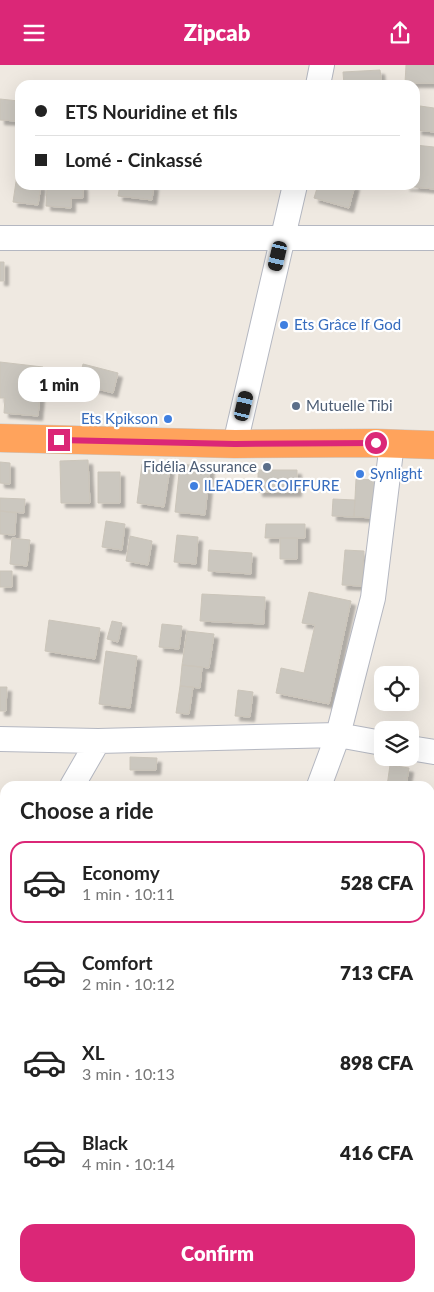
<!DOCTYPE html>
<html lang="en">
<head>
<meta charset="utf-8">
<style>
  body { margin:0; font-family:Lato,sans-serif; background:#f6f6f6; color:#222; height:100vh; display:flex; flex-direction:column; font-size:19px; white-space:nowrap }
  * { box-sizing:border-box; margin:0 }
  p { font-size:16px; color:#767676 }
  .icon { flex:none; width:28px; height:28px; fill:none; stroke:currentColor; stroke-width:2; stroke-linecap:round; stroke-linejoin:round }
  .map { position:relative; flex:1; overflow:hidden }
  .sheet { position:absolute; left:0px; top:716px; width:435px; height:511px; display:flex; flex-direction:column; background:#fff; border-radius:15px 15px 0 0; box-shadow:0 5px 20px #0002 }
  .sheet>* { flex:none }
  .top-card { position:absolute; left:15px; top:15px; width:405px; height:110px; border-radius:15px; box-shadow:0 5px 20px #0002; display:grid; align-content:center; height:110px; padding:0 20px; background:#fff }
  .fabs { position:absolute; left:374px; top:601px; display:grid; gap:10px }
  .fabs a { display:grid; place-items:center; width:45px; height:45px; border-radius:10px; background:#fff; box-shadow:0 5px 20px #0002; font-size:25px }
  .end { position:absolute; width:22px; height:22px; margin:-11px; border:6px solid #db2777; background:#fff; box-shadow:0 0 0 2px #fff }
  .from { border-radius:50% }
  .bubble { position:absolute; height:35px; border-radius:15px; background:#fff; box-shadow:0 5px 20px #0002; font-size:16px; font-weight:800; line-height:35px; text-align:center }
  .car { position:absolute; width:15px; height:30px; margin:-15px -8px; border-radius:6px; box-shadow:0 0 4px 1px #0007; background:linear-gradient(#222 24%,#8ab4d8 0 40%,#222 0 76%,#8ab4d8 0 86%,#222 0) }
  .top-card b { display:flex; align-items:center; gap:18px; height:48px; font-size:19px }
  .top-card b+b { border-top:1px solid #e0e0e0 }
  .top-card i { width:12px; height:12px; background:#222 }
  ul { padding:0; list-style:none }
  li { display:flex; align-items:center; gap:15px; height:82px; margin:0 10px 8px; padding:0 10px; border:2px solid transparent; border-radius:15px }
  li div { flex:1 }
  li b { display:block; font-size:19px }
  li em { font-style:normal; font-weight:800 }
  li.selected { border-color:#db2777 }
  li>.icon { width:45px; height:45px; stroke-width:1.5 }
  h2 { padding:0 20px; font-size:22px; line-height:60px }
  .cta { display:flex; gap:10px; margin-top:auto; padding:10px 20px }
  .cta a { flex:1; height:58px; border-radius:15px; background:#db2777; color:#fff; font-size:20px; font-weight:800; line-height:58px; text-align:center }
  header { display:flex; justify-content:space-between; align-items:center; height:65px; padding:0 20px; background:#db2777; color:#fff; font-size:22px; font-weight:800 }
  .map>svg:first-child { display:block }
  .building { fill:#cbc7bf; stroke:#cbc5ba; filter:url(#shadow) }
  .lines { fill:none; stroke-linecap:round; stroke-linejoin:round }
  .street-casing { stroke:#b4b7c1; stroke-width:26 }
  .highway-casing { stroke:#c9c9c9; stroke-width:29 }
  .street { stroke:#fff; stroke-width:24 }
  .highway { stroke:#ffa35c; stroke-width:28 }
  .route { stroke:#db2777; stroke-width:6 }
  .shop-dot { fill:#3f7fe0; stroke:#fff; stroke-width:2 }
  .service-dot { fill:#5c6f8a; stroke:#fff; stroke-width:2 }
  .labels { text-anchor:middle; stroke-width:4.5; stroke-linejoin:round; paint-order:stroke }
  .shop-label { font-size:15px; fill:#366cbe; stroke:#fff; text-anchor:start }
  .service-label { font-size:15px; fill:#4e5e75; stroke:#fff; text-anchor:start }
</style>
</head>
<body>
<header><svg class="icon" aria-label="menu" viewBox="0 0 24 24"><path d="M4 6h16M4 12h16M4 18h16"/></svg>Zipcab<svg class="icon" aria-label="share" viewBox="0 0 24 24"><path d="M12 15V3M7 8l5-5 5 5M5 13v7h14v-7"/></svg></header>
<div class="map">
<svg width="434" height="1227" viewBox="0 0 434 1227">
  <defs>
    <filter id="shadow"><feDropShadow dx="4.5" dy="4.5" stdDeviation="1" flood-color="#0004"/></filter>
  </defs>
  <rect width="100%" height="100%" fill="#efe9e1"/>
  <path class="building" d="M406 0H434V18H405Z
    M380 5 382 20H344L343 7Z
    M0 34 19 36 18 56 0 55Z
    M420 41 434 43V67L417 65Z
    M415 80 434 82V124L405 121 415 120Z
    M17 110 20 111V120H41L38 140 13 137Z
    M47 120H83V133H71V143L46 141Z
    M120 120H154L152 135 118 131Z
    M318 120H355L349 143 314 133Z
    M0 197H4V216H0Z
    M0 297 43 302 38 351 4 348 5 333H0Z
    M83 299 118 308 113 328 78 319Z
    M88 395 90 438H61L60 396Z
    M0 397 10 398V419L0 418Z
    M142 399 170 403 164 442 137 438Z
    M180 399 210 402 205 450 175 447Z
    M258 405H297V427H258Z
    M98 407H120V438H98Z
    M356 414 376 415 374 453 354 452Z
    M0 433 25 434 24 448 0 446Z
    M333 434 355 435 354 452 332 451Z
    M0 446 16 448 15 470 0 469Z
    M106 456 125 459 122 485 102 482Z
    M266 459H305V473H265Z
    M177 470 198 472 196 499 174 497Z
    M130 471 152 476 148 500 126 496Z
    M12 473 30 475 27 501 10 499Z
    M280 473H297V494H280Z
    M209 485 252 488 251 509 208 506Z
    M345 485 364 486 362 521 342 520Z
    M0 506H12V522H0Z
    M309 527 351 536 329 639 276 628 281 603 304 608 315 560 302 558Z
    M202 529 265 532 264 559 200 556Z
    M49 555 100 563 95 594 45 586Z
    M112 556 122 558 118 577 107 574Z
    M162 559 182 561 179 584 159 582Z
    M187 566 214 569 209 603 182 600Z
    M106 586 137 591 130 643 99 639Z
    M182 600 202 602 200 623 180 621Z
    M180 621 193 622 189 649 176 648Z
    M0 622H7L6 646H0Z
    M238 625 253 627 250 652 235 651Z
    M130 692 157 693 156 705H130Z
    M390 700 409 703 406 721H387Z
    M430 923 434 926V959L430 956Z
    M0 973 5 976V1002L2 1007Z
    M430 1033 434 1035V1067L431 1073Z
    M222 1222H279L288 1227H231Z
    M310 1222H340L338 1227H310Z"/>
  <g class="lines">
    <g class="street-casing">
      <path id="street" d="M318 20 322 0
        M0 173H434
        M235 379 295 120
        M0 674 98 676 338 670 382 678
        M410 683 434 687
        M72 721 98 676
        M319 721 338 670 373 533 392 378
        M0 848 5 840
        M0 930 5 931
        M430 1124 434 1127
        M0 1175 5 1179
        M69 1222 75 1227
        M99 1227 101 1222"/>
    </g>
    <g class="highway-casing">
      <path id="highway" d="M0 373 235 379 376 378 434 380"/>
    </g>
    <use href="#street" class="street"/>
    <use href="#highway" class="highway"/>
  </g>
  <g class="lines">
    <path class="route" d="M59 375 235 379 376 378"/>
  </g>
  <g class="shop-dot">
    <circle cx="284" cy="260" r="5"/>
    <circle cx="168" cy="354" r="5"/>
    <circle cx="360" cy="409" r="5"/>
    <circle cx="194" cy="421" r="5"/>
  </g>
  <g class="service-dot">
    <circle cx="296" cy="341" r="5"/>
    <circle cx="267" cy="402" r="5"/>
  </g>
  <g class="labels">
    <g class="shop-label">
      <text x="294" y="265">Ets Grâce If God</text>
      <text x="158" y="359" text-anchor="end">Ets Kpikson</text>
      <text x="370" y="414">Synlight</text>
      <text x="204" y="426">lLEADER COIFFURE</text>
    </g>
    <g class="service-label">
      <text x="306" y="346">Mutuelle Tibi</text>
      <text x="257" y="407" text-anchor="end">Fidélia Assurance</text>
    </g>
  </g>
</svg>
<div class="fabs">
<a><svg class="icon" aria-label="locate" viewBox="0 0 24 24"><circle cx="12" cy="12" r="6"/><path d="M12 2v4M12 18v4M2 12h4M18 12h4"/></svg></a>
<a><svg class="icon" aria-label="layers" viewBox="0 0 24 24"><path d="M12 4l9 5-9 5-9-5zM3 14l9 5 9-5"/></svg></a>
</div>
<i class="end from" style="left:376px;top:378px"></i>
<i class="end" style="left:59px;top:375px"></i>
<div class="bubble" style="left:18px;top:302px;width:82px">1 min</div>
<i class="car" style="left:278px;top:191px;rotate:193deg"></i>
<i class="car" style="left:244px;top:341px;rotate:13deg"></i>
<div class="top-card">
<b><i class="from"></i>ETS Nouridine et fils</b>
<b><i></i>Lomé - Cinkassé</b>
</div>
<section class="sheet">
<h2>Choose a ride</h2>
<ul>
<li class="selected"><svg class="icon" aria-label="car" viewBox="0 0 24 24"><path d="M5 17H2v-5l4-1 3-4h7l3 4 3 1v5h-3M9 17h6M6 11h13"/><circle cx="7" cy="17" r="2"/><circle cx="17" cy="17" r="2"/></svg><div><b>Economy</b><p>1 min · 10:11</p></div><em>528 CFA</em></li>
<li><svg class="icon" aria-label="car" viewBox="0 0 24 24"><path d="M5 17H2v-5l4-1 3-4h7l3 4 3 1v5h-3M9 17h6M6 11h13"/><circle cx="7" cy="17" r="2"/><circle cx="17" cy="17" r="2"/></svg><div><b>Comfort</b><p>2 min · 10:12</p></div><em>713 CFA</em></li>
<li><svg class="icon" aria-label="car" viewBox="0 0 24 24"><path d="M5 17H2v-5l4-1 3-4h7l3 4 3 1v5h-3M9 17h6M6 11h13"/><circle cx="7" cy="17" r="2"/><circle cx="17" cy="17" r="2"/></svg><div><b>XL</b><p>3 min · 10:13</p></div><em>898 CFA</em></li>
<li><svg class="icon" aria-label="car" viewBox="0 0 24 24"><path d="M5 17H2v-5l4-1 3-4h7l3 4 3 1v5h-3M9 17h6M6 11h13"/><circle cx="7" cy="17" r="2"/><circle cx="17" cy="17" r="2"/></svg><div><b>Black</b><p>4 min · 10:14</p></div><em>416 CFA</em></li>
</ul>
<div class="cta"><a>Confirm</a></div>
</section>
</div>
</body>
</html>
